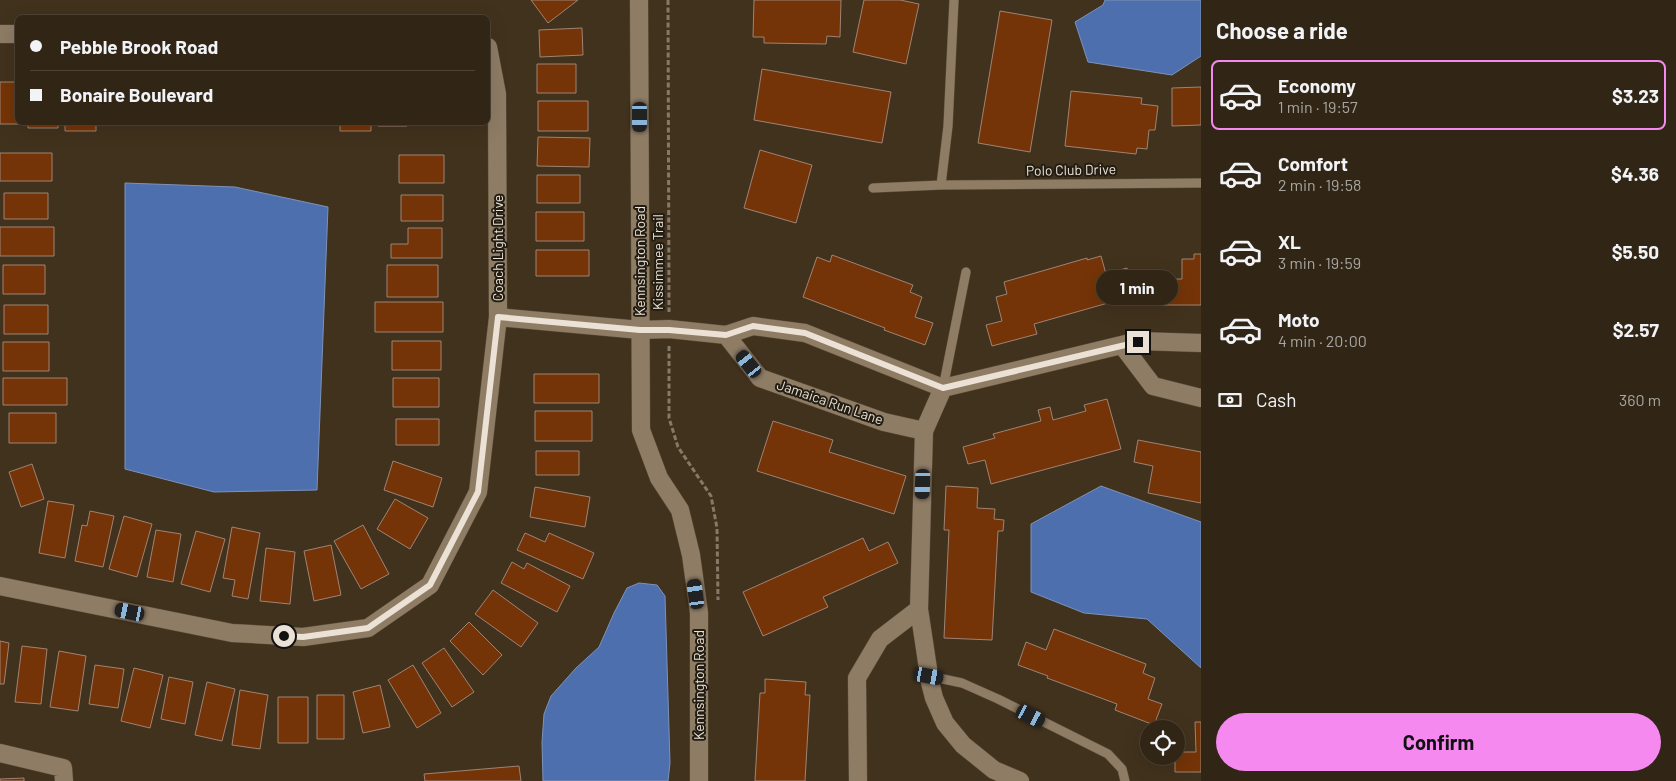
<!DOCTYPE html>
<html lang="en">
<head>
<meta charset="utf-8">
<style>
  body { margin:0; font-family:Barlow,sans-serif; background:#3d3223; color:#f1f3f6; height:100vh; display:flex; flex-direction:column; font-size:19px; white-space:nowrap }
  * { box-sizing:border-box; margin:0 }
  p { font-size:16px; color:#a8a5a1 }
  .icon { flex:none; width:28px; height:28px; fill:none; stroke:currentColor; stroke-width:2; stroke-linecap:round; stroke-linejoin:round }
  .map { position:relative; flex:1; overflow:hidden }
  .side { display:flex; flex-direction:column; background:#312616; width:475px }
  .side>* { flex:none }
  .hud { position:absolute; left:15px; top:15px; width:475px; height:110px; border-radius:8px; box-shadow:0 5px 20px #0002,0 0 0 1px #4c4335; display:grid; align-content:center; height:110px; padding:0 15px; background:#312616 }
  .fabs { position:absolute; left:1140px; top:720px; display:grid; gap:10px }
  .fabs a { display:grid; place-items:center; width:45px; height:45px; border-radius:50%; background:#312616; box-shadow:0 5px 20px #0002,0 0 0 1px #4c4335; font-size:25px }
  .end { position:absolute; width:22px; height:22px; margin:-11px; border:6px solid #ebe2d5; background:#111; box-shadow:0 0 0 2px #111 }
  .from { border-radius:50% }
  .bubble { position:absolute; height:35px; border-radius:18px; background:#312616; box-shadow:0 5px 20px #0002,0 0 0 1px #4c4335; font-size:16px; font-weight:700; line-height:35px; text-align:center }
  .car { position:absolute; width:15px; height:30px; margin:-15px -8px; border-radius:6px; box-shadow:0 0 4px 1px #0007; background:linear-gradient(#222 24%,#8ab4d8 0 40%,#222 0 76%,#8ab4d8 0 86%,#222 0) }
  .hud b { display:flex; align-items:center; gap:18px; height:48px; font-size:19px }
  .hud b+b { border-top:1px solid #4c4335 }
  .hud i { width:12px; height:12px; background:#f1f3f6 }
  ul { padding:0; list-style:none }
  li { display:flex; align-items:center; gap:15px; height:70px; margin:0 10px 8px; padding:0 5px; border:2px solid transparent; border-radius:8px }
  li div { flex:1 }
  li b { display:block; font-size:19px }
  li em { font-style:normal; font-weight:700 }
  li.current { border-color:#f589ef }
  li>.icon { width:45px; height:45px; stroke-width:1.5 }
  h2 { padding:0 15px; font-size:22px; line-height:60px }
  .pay { display:flex; align-items:center; gap:12px; height:55px; padding:0 15px; font-size:19px }
  .pay p { margin-inline-start:auto }
  .cta { display:flex; gap:10px; margin-top:auto; padding:10px 15px }
  .cta a { flex:1; height:58px; border-radius:30px; background:#f589ef; color:#111; font-size:20px; font-weight:700; line-height:58px; text-align:center }
  main { display:flex; flex:1; min-height:0 }
  .map>svg:first-child { display:block }
  .water { fill:#4e6fad; stroke:#7d92b9 }
  .building { fill:#743407; stroke:#9f8375 }
  .lines { fill:none; stroke-linecap:round; stroke-linejoin:round }
  .service-casing { stroke:#5b4e3b; stroke-width:10 }
  .minor-casing { stroke:#5b4e3b; stroke-width:19 }
  .path { stroke:#867967; stroke-width:3; stroke-dasharray:5 2.5; stroke-linecap:butt }
  .service { stroke:#8e7c65; stroke-width:9 }
  .minor { stroke:#8e7c65; stroke-width:18 }
  .route { stroke:#ebe2d5; stroke-width:6 }
  .labels { text-anchor:middle; stroke-width:4; stroke-linejoin:round; paint-order:stroke }
  .street-label { font-size:14px; fill:#ebe2d5; stroke:#221c12 }
</style>
</head>
<body>
<main>
<div class="map">
<svg width="1201" height="781" viewBox="0 0 1201 781">
  <rect width="100%" height="100%" fill="#41321d"/>
  <path class="water" d="M1105 0H1201V56L1172 75 1088 62 1075 22 1103 5Z
    M125 183 235 187 328 207 317 490 214 492 125 469Z
    M1101 486 1201 522V668L1147 619 1084 613 1031 592V524Z
    M639 583 657 585 665 596 670 763 668 781H543L542 742 544 714 551 696 576 668 599 647 614 613 627 588Z"/>
  <path class="building" d="M531 0H578L548 23Z
    M754 0H841L840 37 827 36 826 44 764 43V37H753Z
    M864 0H900L919 4 906 64 853 52Z
    M1000 11 1052 20 1030 152 978 143Z
    M582 28 583 55 540 57 539 30Z
    M537 64H576V93H537Z
    M762 69 891 92 882 143 754 120Z
    M0 82H18V122L19 124H0Z
    M1201 87V125L1172 126V88Z
    M1071 91 1142 98 1141 104 1158 106 1155 130H1149L1147 149 1137 148 1136 154 1065 146Z
    M538 101H588V131H538Z
    M28 122H58V128H28Z
    M65 122H96V131H65Z
    M238 122H276V124H238Z
    M340 122H371V131H340Z
    M378 122H407V126H378Z
    M538 137 590 138 589 167 537 166Z
    M760 150 812 165 796 223 744 208Z
    M0 153H52V181H0Z
    M399 155H444V183H399Z
    M537 175H580V203H537Z
    M4 193H48V219H4Z
    M401 195H443V221H401Z
    M536 212H584V241H536Z
    M0 227H54V256H0Z
    M408 228H442V258H391V244H408Z
    M536 250H589V276H536Z
    M1194 254H1201V305H1161V279H1182V259H1194Z
    M832 255 913 285 910 292 922 297 915 317 933 323 925 345 884 330 885 328 803 297 817 257 830 262Z
    M1101 256 1106 274 1127 268 1134 292 1107 299 1108 303 1034 324 1037 334 992 346 986 325 1002 321 996 297 1007 294 1004 282 1087 258V260Z
    M3 265H45V294H3Z
    M387 265H438V297H387Z
    M375 302H443V332H375Z
    M4 305H48V334H4Z
    M392 341H441V370H392Z
    M3 342H49V371H3Z
    M534 374H599V403H534Z
    M3 378H67V405H3Z
    M393 378H439V407H393Z
    M1107 399 1121 449 991 484 985 460 968 464 963 447 995 438 993 434 1041 421 1038 410 1050 407 1053 420 1086 411 1084 405Z
    M535 411H592V441H535Z
    M9 413H56V443H9Z
    M396 419H439V445H396Z
    M773 421 833 440 829 452 906 476 894 514 757 471Z
    M1138 440 1201 452V503L1148 493 1153 466 1134 462Z
    M536 451H579V475H536Z
    M393 461 442 478 433 507 384 490Z
    M32 464 44 499 21 507 9 472Z
    M946 486 978 488 977 508 995 509 994 519 1004 520 1003 531H998L992 640 944 638 949 530H944Z
    M535 487 590 497 585 527 530 517Z
    M395 499 428 518 410 549 377 529Z
    M48 501 74 505 65 558 39 553Z
    M90 511 114 516 103 567 75 561 82 525 87 526Z
    M124 516 152 524 137 577 109 569Z
    M363 525 389 574 361 589 334 541Z
    M232 527 260 533 248 599 232 596 235 580 223 578Z
    M156 530 181 534 173 582 147 577Z
    M196 531 225 539 210 592 181 584Z
    M525 533 545 542 549 533 594 553 583 579 517 550Z
    M863 538 869 551 888 542 898 563 823 597 828 607 763 636 743 592Z
    M331 545 341 595 314 601 304 551Z
    M266 548 295 552 290 604 260 601Z
    M512 562 524 569 527 563 570 586 557 612 501 583Z
    M493 590 538 623 521 647 475 614Z
    M469 622 502 655 483 675 450 641Z
    M1054 629 1146 664 1143 673 1155 678 1148 699 1162 704 1154 725 1115 710 1117 704 1047 678 1048 676 1018 665 1026 642 1046 650Z
    M0 641 9 643 4 684H0Z
    M22 646 47 649 41 704 15 702Z
    M444 648 474 692 452 707 422 663Z
    M59 651 86 656 78 711 50 707Z
    M95 665 124 669 118 708 89 704Z
    M413 665 441 713 417 728 388 680Z
    M134 668 163 675 150 728 121 721Z
    M169 677 193 682 185 724 161 719Z
    M765 679 806 682 805 695H810L805 781H755L760 693H765Z
    M207 682 235 689 222 741 195 735Z
    M380 685 390 727 363 733 353 692Z
    M240 690 268 695 260 749 232 745Z
    M317 695H344V739H317Z
    M278 697H308V743H278Z
    M1195 722H1201V772H1175V756H1176V752H1196Z
    M519 766 521 781H425L424 774Z
    M24 778V781H0V779Z"/>
  <g class="lines">
    <g class="service-casing">
      <path id="service" d="M941 185 948 126 954 0
        M873 188 941 185 1201 183
        M943 388 966 272
        M929 676 962 683 998 699 1108 754 1122 769 1125 781"/>
    </g>
    <g class="minor-casing">
      <path id="minor" d="M639 0 641 430 659 478 680 510 691 555 699 613V781
        M0 34H18
        M498 317 640 330 669 329 726 335 760 378 884 422 924 431
        M726 335 753 326 805 333 943 388
        M1122 345 1153 386 1201 398
        M0 586 232 633 303 637 368 628 430 585 478 492 498 317 497 94 488 47
        M0 753 63 768 64 781
        M858 781 857 678 880 639 919 609
        M1020 781 994 770 963 745 945 723 934 698 930 682 919 609 924 431 943 388 1138 341 1201 343"/>
    </g>
    <path class="path" d="M668 0 669 312
      M669 346V418L678 447 711 496 717 528 718 600"/>
    <use href="#service" class="service"/>
    <use href="#minor" class="minor"/>
  </g>
  <g class="lines">
    <path class="route" d="M284 636 303 637 368 628 430 585 478 492 498 317 640 330H669L726 335 753 326 805 333 943 388 1138 342"/>
  </g>
  <g class="labels">
    <g class="street-label">
      <text transform="translate(1071 170) rotate(-1)" y="5">Polo Club Drive</text>
      <text transform="translate(498 248) rotate(-90)" y="5">Coach Light Drive</text>
      <text transform="translate(640 261) rotate(-90)" y="5">Kennsington Road</text>
      <text transform="translate(658 262) rotate(-90)" y="5">Kissimmee Trail</text>
      <text transform="translate(830 402) rotate(19)" y="5">Jamaica Run Lane</text>
      <text transform="translate(699 685) rotate(-90)" y="5">Kennsington Road</text>
    </g>
  </g>
</svg>
<div class="fabs">
<a><svg class="icon" aria-label="locate" viewBox="0 0 24 24"><circle cx="12" cy="12" r="6"/><path d="M12 2v4M12 18v4M2 12h4M18 12h4"/></svg></a>
</div>
<i class="end from" style="left:284px;top:636px"></i>
<i class="end" style="left:1138px;top:342px"></i>
<div class="bubble" style="left:1096px;top:270px;width:82px">1 min</div>
<i class="car" style="left:640px;top:117px;rotate:180deg"></i>
<i class="car" style="left:749px;top:364px;rotate:321deg"></i>
<i class="car" style="left:923px;top:484px;rotate:182deg"></i>
<i class="car" style="left:696px;top:594px;rotate:352deg"></i>
<i class="car" style="left:130px;top:612px;rotate:282deg"></i>
<i class="car" style="left:929px;top:676px;rotate:100deg"></i>
<i class="car" style="left:1031px;top:716px;rotate:117deg"></i>
<div class="hud">
<b><i class="from"></i>Pebble Brook Road</b>
<b><i></i>Bonaire Boulevard</b>
</div>
</div>
<section class="side">
<h2>Choose a ride</h2>
<ul>
<li class="current"><svg class="icon" aria-label="car" viewBox="0 0 24 24"><path d="M5 17H2v-5l4-1 3-4h7l3 4 3 1v5h-3M9 17h6M6 11h13"/><circle cx="7" cy="17" r="2"/><circle cx="17" cy="17" r="2"/></svg><div><b>Economy</b><p>1 min · 19:57</p></div><em>$3.23</em></li>
<li><svg class="icon" aria-label="car" viewBox="0 0 24 24"><path d="M5 17H2v-5l4-1 3-4h7l3 4 3 1v5h-3M9 17h6M6 11h13"/><circle cx="7" cy="17" r="2"/><circle cx="17" cy="17" r="2"/></svg><div><b>Comfort</b><p>2 min · 19:58</p></div><em>$4.36</em></li>
<li><svg class="icon" aria-label="car" viewBox="0 0 24 24"><path d="M5 17H2v-5l4-1 3-4h7l3 4 3 1v5h-3M9 17h6M6 11h13"/><circle cx="7" cy="17" r="2"/><circle cx="17" cy="17" r="2"/></svg><div><b>XL</b><p>3 min · 19:59</p></div><em>$5.50</em></li>
<li><svg class="icon" aria-label="car" viewBox="0 0 24 24"><path d="M5 17H2v-5l4-1 3-4h7l3 4 3 1v5h-3M9 17h6M6 11h13"/><circle cx="7" cy="17" r="2"/><circle cx="17" cy="17" r="2"/></svg><div><b>Moto</b><p>4 min · 20:00</p></div><em>$2.57</em></li>
</ul>
<div class="pay"><svg class="icon" aria-label="cash" viewBox="0 0 24 24"><path d="M3 7h18v10H3z"/><circle cx="12" cy="12" r="2"/></svg>Cash<p>360 m</p></div>
<div class="cta"><a>Confirm</a></div>
</section>
</main>
</body>
</html>
